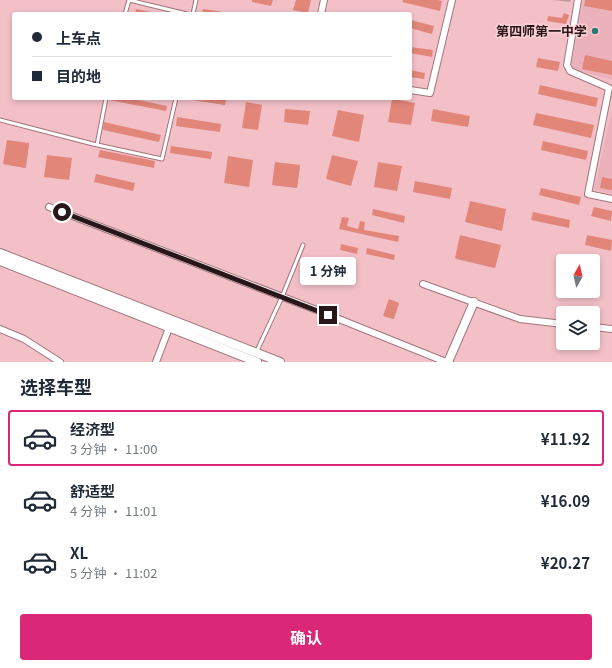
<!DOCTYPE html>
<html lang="zh">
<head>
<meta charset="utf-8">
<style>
  body { margin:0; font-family:Georgia,"Noto Sans SC",serif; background:#f6f6f7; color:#1f2937; height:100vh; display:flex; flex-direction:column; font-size:15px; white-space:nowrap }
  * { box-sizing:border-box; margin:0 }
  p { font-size:13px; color:#747a83 }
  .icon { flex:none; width:22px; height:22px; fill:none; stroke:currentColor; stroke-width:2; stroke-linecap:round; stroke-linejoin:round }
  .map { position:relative; height:362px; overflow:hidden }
  .sheet { display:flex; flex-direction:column; background:#fff; flex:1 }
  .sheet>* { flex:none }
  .top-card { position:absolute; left:12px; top:12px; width:400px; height:88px; border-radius:4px; box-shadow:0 2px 6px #0003; display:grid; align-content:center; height:88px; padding:0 20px; background:#fff }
  .needle { width:26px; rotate:8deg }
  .tools { position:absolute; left:556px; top:254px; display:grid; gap:8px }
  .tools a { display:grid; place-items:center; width:44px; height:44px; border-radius:4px; background:#fff; box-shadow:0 2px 6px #0003; font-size:20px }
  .end { position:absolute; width:18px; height:18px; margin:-9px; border:5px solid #281619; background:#fff; box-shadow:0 0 0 2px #fff }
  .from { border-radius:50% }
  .bubble { position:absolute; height:28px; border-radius:4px; background:#fff; box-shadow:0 2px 6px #0003; font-size:13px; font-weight:700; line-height:28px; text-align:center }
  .top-card b { display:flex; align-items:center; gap:14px; height:38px; font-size:15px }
  .top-card b+b { border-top:1px solid #e0e1e3 }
  .top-card i { width:10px; height:10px; background:#1f2937 }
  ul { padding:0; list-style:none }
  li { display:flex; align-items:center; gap:12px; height:56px; margin:0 8px 6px; padding:0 12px; border:2px solid transparent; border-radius:4px }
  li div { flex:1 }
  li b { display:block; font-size:15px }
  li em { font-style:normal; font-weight:700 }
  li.active { border-color:#db2777 }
  li>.icon { width:36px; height:36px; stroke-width:1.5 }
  h2 { padding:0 20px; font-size:18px; line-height:48px }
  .cta { display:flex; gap:8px; margin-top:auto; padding:8px 20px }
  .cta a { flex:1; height:46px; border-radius:4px; background:#db2777; color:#fff; font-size:16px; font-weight:700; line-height:46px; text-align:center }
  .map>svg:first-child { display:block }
  .built { fill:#ecb2bb }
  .shadow { fill:#0003 }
  .building { fill:#e2867a }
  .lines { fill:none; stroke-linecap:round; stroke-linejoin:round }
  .lane-casing { stroke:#a2747c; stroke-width:5 }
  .street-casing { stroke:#a2747c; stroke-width:8 }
  .secondary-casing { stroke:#a2747c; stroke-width:10 }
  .lane { stroke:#fff; stroke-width:3 }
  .street { stroke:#fff; stroke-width:6 }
  .secondary { stroke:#fff; stroke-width:8 }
  .route { stroke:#281619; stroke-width:5 }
  .poi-dot { fill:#2f7772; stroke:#fad0d6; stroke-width:1.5 }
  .labels { text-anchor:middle; stroke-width:3; stroke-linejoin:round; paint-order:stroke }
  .poi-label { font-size:13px; font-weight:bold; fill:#281619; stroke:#fad0d6; text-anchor:end }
</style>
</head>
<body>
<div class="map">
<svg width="612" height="362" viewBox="0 0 612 362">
  <rect width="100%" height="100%" fill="#f3c0c8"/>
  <path class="built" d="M583 0H612V80L573 69 572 61Z
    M612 108V194L594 190Z"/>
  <path class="shadow" d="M553 0H571L570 2Z
    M184 98H223L226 99 225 105Z
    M8 141 29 145 26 168 4 164Z
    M300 166 297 188 273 185Z
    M461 236 500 246 495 268 456 259Z
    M389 301 399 304 394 319 384 316Z"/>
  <path class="building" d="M252 0H273L271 6 252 2Z
    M296 0H311L308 13 293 10Z
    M403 0H438L442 1 440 11 402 2Z
    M585 0H612V11L584 6Z
    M136 9 151 12V14H135Z
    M203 9 223 12V14H202Z
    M564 13 569 15 566 24 547 21 548 16 562 18Z
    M410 20 434 26 432 34 410 28Z
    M410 47 433 50 432 57 410 53Z
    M585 55 612 61V75L582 69Z
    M538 58 560 62 558 71 536 67Z
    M410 70 425 73 424 79 410 77Z
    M540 85 598 98 596 107 538 94Z
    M109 98H129L167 106 166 111 109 100Z
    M194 98H226L225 105 193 100Z
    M392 99 415 103 411 125 388 122Z
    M246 102 262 105 258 130 242 128Z
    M285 109 310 111 308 125 284 122Z
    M433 109 470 116 468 127 431 121Z
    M338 110 364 115 359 142 332 136Z
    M536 113 594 125 591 138 533 125Z
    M177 117 221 124 220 132 176 126Z
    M104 122 161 135 159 142 103 130Z
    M7 140 29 143 25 168 3 164Z
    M543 141 588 151 586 160 541 150Z
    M171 146 212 152 211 159 170 153Z
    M100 150 155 161 154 168 98 157Z
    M47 155 72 158 69 180 44 177Z
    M332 155 358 161 351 186 326 179Z
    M228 156 253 160 249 187 224 183Z
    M275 162 300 165 297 188 272 185Z
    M378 162 402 166 397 191 374 187Z
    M96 174 135 183 133 191 94 182Z
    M602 177 612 179V190L600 188Z
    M415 181 452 188 450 199 413 192Z
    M541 188 581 197 579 205 539 195Z
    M470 201 506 209 502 231 465 222Z
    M594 207 612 211 611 221 591 216Z
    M373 209 405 216 404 223 372 215Z
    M533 212 570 220 569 228 531 220Z
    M342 217 349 218 347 226 358 229 360 221 365 222 364 230 399 236 398 242 339 229Z
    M460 235 501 245 495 268 455 258Z
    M587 235 612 240 611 251 585 245Z
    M341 244 358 248 357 254 340 250Z
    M367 248 395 255 394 260 366 254Z
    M389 299 399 303 393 319 383 316Z"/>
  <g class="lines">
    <g class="lane-casing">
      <path id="lane" d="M129 0 187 14
        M125 14 129 0
        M193 14 196 0
        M0 120 93 144 162 159 176 98
        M97 145 106 98
        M256 353 282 297 303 245"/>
    </g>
    <g class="street-casing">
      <path id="street" d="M578 0 567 65 570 71 609 88 588 194 612 199
        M321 14 324 0
        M410 90 430 93 452 0
        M49 207 314 309 446 362
        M423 284 520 319 563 324
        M593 327 612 329
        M0 329 24 339 60 362
        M156 362 169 328"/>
    </g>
    <g class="secondary-casing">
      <path id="secondary" d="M0 253 280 362
        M0 261 257 362
        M448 362 474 302"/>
    </g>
    <use href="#lane" class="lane"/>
    <use href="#street" class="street"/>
    <use href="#secondary" class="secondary"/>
  </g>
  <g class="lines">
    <path class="route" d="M62 212 328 315"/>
  </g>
  <circle class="poi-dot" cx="595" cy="31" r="4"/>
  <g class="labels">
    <g class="poi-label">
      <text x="587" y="36">第四师第一中学</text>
    </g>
  </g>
</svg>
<div class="tools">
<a><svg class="needle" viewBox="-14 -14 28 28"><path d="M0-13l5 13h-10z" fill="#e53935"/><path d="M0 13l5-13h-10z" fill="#747a83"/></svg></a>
<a><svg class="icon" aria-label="layers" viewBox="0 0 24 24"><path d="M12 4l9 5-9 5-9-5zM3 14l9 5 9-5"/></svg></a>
</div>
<i class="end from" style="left:62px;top:212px"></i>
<i class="end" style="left:328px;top:315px"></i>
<div class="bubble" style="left:300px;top:257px;width:56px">1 分钟</div>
<div class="top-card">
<b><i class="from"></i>上车点</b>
<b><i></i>目的地</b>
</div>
</div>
<section class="sheet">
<h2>选择车型</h2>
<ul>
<li class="active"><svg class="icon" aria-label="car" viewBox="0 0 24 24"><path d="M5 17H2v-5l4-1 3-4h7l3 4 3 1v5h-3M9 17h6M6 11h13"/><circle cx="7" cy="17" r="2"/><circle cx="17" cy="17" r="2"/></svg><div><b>经济型</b><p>3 分钟 · 11:00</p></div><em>¥11.92</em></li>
<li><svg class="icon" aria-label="car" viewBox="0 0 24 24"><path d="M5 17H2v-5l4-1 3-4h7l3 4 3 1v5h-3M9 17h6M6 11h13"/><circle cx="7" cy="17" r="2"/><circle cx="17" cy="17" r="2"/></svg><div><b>舒适型</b><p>4 分钟 · 11:01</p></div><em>¥16.09</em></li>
<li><svg class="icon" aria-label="car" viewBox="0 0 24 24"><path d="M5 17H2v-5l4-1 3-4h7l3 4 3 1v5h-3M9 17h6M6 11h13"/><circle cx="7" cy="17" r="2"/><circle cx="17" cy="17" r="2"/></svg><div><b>XL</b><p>5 分钟 · 11:02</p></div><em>¥20.27</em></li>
</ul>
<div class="cta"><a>确认</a></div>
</section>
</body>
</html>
